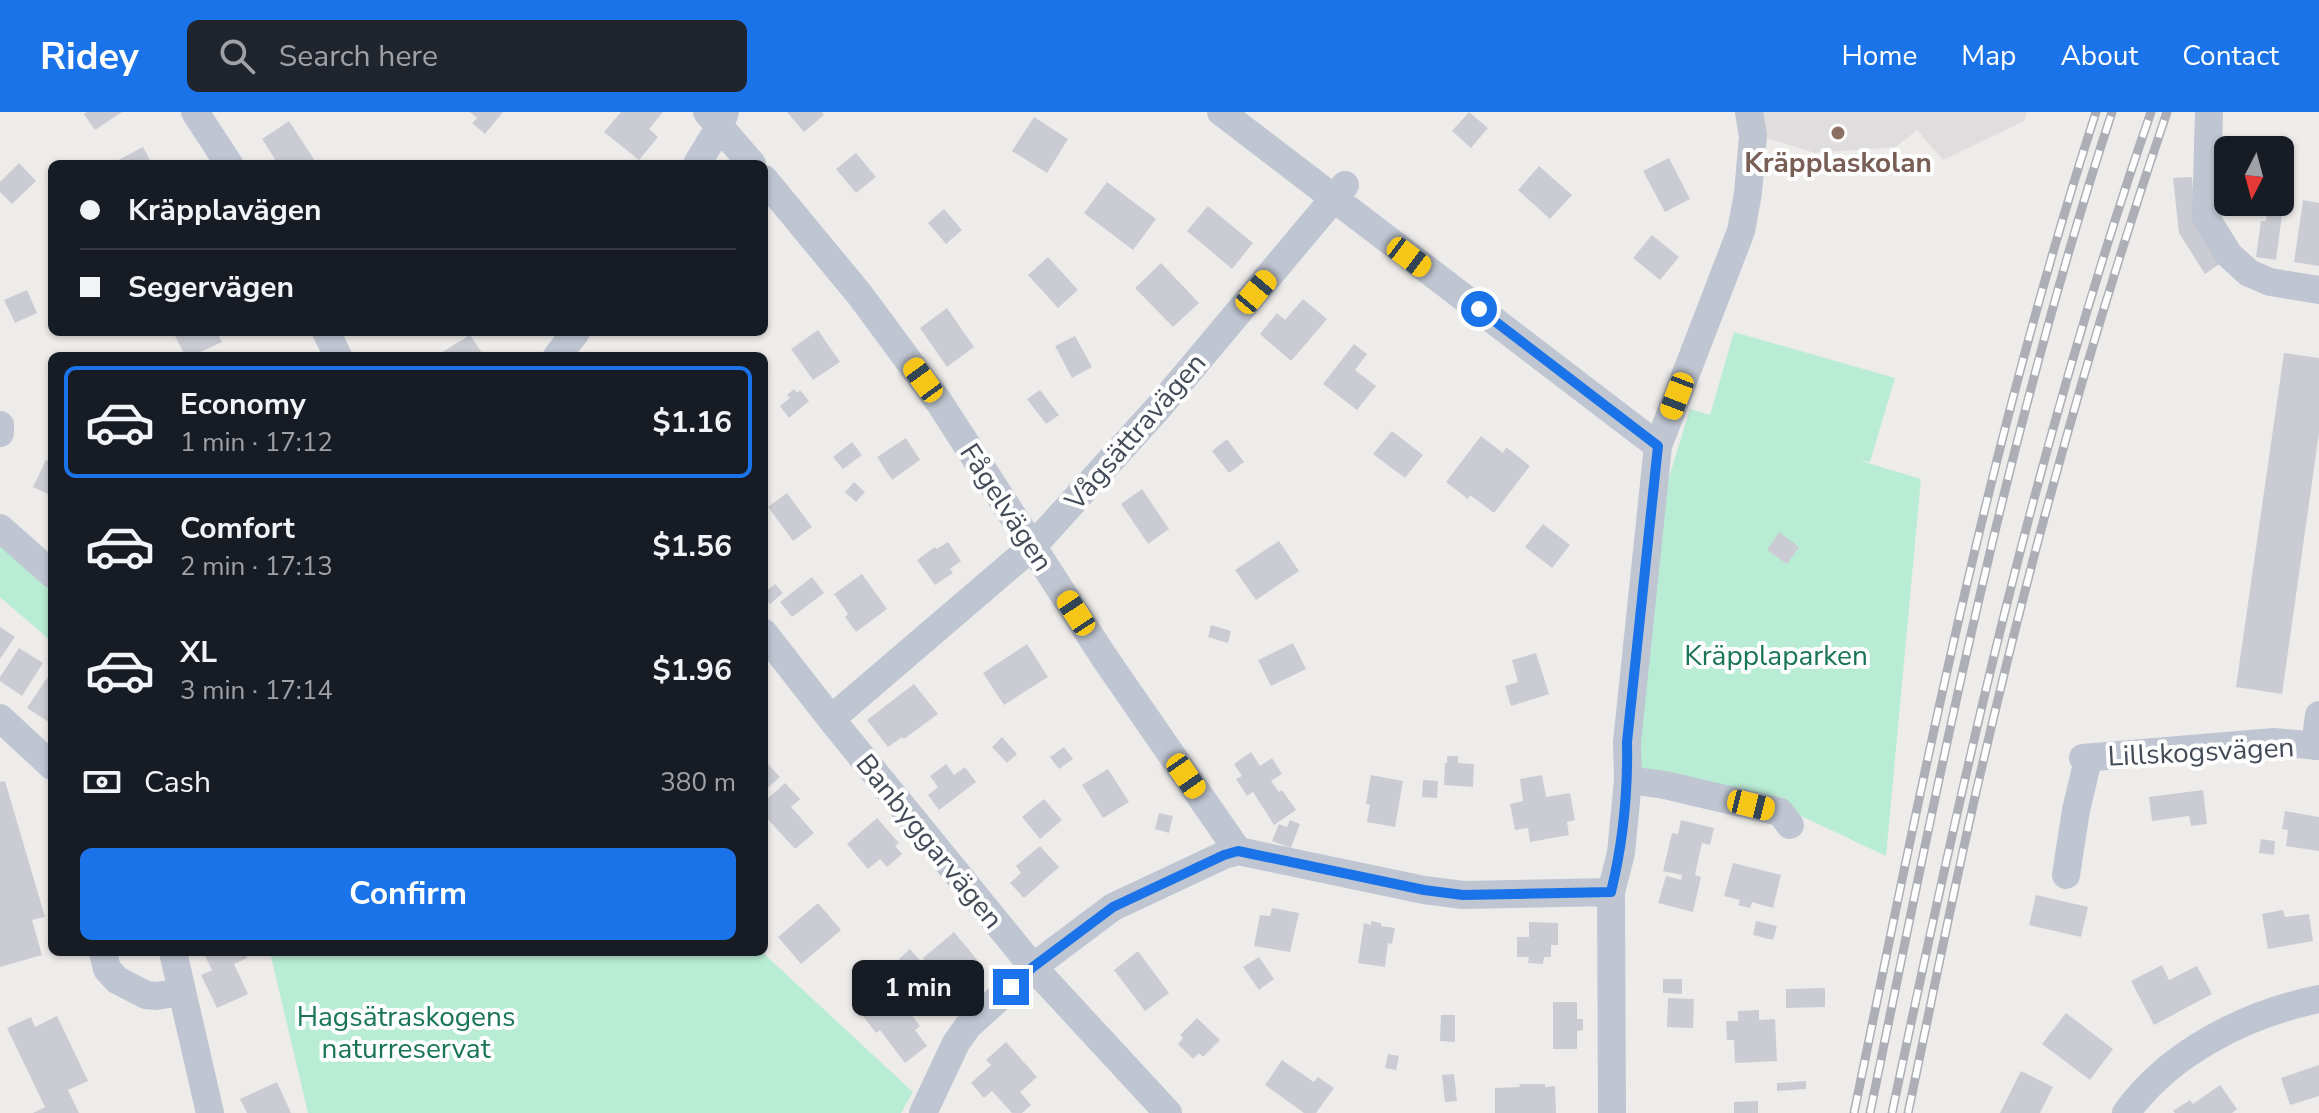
<!DOCTYPE html>
<html lang="en">
<head>
<meta charset="utf-8">
<style>
  body { margin:0; font-family:"Nunito Sans",sans-serif; background:#20242c; color:#f1f3f6; height:100vh; display:flex; flex-direction:column; font-size:30px; white-space:nowrap }
  * { box-sizing:border-box; margin:0 }
  p { font-size:26px; color:#9ea1a6 }
  .icon { flex:none; width:44px; height:44px; fill:none; stroke:currentColor; stroke-width:2; stroke-linecap:round; stroke-linejoin:round }
  .map { position:relative; flex:1; overflow:hidden }
  .panel { position:absolute; left:48px; top:240px; width:720px; height:604px; display:flex; flex-direction:column; background:#171b24; border-radius:12px; box-shadow:0 2px 6px #0004 }
  .panel>* { flex:none }
  .hud { position:absolute; left:48px; top:48px; width:720px; height:176px; border-radius:12px; box-shadow:0 2px 6px #0004; display:grid; align-content:center; height:176px; padding:0 32px; background:#171b24 }
  .needle { width:52px; rotate:186deg }
  .buttons { position:absolute; left:2214px; top:24px; display:grid; gap:16px }
  .buttons a { display:grid; place-items:center; width:80px; height:80px; border-radius:12px; background:#171b24; box-shadow:0 2px 6px #0004; font-size:40px }
  .end { position:absolute; width:36px; height:36px; margin:-18px; border:10px solid #1a73e8; background:#fff; box-shadow:0 0 0 4px #fff }
  .from { border-radius:50% }
  .bubble { position:absolute; height:56px; border-radius:12px; background:#171b24; box-shadow:0 2px 6px #0004; font-size:26px; font-weight:700; line-height:56px; text-align:center }
  .car { position:absolute; width:24px; height:48px; margin:-24px -12px; border-radius:10px; box-shadow:0 0 6px 2px #0007; background:linear-gradient(#f5c518 24%,#345 0 40%,#f5c518 0 76%,#345 0 86%,#f5c518 0) }
  .hud b { display:flex; align-items:center; gap:28px; height:76px; font-size:30px }
  .hud b+b { border-top:2px solid #363941 }
  .hud i { width:20px; height:20px; background:#f1f3f6 }
  ul { padding:14px 0 0; list-style:none }
  li { display:flex; align-items:center; gap:24px; height:112px; margin:0 16px 12px; padding:0 16px; border:4px solid transparent; border-radius:12px }
  li div { flex:1 }
  li b { display:block; font-size:30px }
  li em { font-style:normal; font-weight:700 }
  li.on { border-color:#1a73e8 }
  li>.icon { width:72px; height:72px; stroke-width:1.5 }
  .pay { display:flex; align-items:center; gap:20px; height:88px; padding:0 32px; font-size:30px }
  .pay p { margin-inline-start:auto }
  .primary-button { display:flex; gap:16px; margin-top:auto; padding:16px 32px }
  .primary-button a { flex:1; height:92px; border-radius:12px; background:#1a73e8; color:#fff; font-size:32px; font-weight:700; line-height:92px; text-align:center }
  header { display:flex; align-items:center; gap:48px; box-sizing:border-box; height:112px; padding:0 40px; background:#1a73e8; color:#fff }
  header strong { font-size:38px }
  nav { display:flex; gap:44px; margin-inline-start:auto; font-size:28px }
  .search { width:560px; height:72px; background:#20242c; display:flex; align-items:center; gap:20px; box-sizing:border-box; padding:0 28px; border-radius:12px; color:#9ea1a6; font-size:30px }
  .map>svg:first-child { display:block }
  .education { fill:#dfdddd }
  .green { fill:#b9ecd5 }
  .building { fill:#cbccd3 }
  .lines { fill:none; stroke-linecap:round; stroke-linejoin:round }
  .minor { stroke:#bfc5d1; stroke-width:28 }
  .rail-casing { stroke:#aeafb6; stroke-width:9 }
  .rail { stroke:#fff; stroke-width:6; stroke-dasharray:18; stroke-linecap:butt }
  .route { stroke:#1a73e8; stroke-width:10 }
  .education-dot { fill:#8d6e63; stroke:#fff; stroke-width:3 }
  .labels { text-anchor:middle; stroke-width:8; stroke-linejoin:round; paint-order:stroke }
  .education-label { font-size:28px; font-weight:bold; fill:#785e54; stroke:#fff }
  .street-label { font-size:28px; fill:#444b58; stroke:#fff }
  .park-label { font-size:28px; fill:#197556; stroke:#fff }
</style>
</head>
<body>
<header>
<strong>Ridey</strong>
<div class="search"><svg class="icon" aria-label="search" viewBox="0 0 24 24"><circle cx="10" cy="10" r="6"/><path d="M15 15l6 6"/></svg>Search here</div>
<nav><a>Home</a><a>Map</a><a>About</a><a>Contact</a></nav>
</header>
<div class="map">
<svg width="2319" height="1001" viewBox="0 0 2319 1001">
  <rect width="100%" height="100%" fill="#eeeceb"/>
  <path class="education" d="M1762 0H2027L2024 9 1943 48 1917 18 1896 35 1815 41 1763 25Z"/>
  <path class="green" d="M1734 220 1895 266 1870 350 1858 348 1921 367 1886 744 1799 703 1634 656 1666 375 1690 297 1710 303Z
    M0 419 52 469V530L0 485Z
    M270 840H762L913 980 901 1001H308Z"/>
  <path class="building" d="M87 0H122L95 18 84 2Z
    M470 0H503L485 22 472 11 477 6Z
    M621 0H663L649 17 658 25 639 48 604 20Z
    M787 0H822L824 3 804 20Z
    M1469 0 1488 16 1471 36 1452 19Z
    M1034 5 1068 27 1047 61 1012 39Z
    M289 9 317 52H278L262 27Z
    M2237 24 2262 28 2261 38H2235Z
    M143 35 152 52H111Z
    M856 41 876 65 856 81 836 57Z
    M1669 46 1690 87 1665 100 1643 59Z
    M19 51 36 69 12 92 0 80V70Z
    M1539 54 1572 83 1550 107 1518 78Z
    M2192 65 2195 111 2221 151 2205 162 2179 121 2173 66Z
    M1107 70 1156 107 1133 138 1084 101Z
    M2303 88 2319 91V154L2294 150Z
    M1208 94 1253 131 1232 157 1187 119Z
    M944 97 962 118 946 132 928 111Z
    M2267 101 2282 103 2276 148 2256 145 2261 109H2266Z
    M1652 123 1679 145 1660 168 1633 146Z
    M1048 145 1078 178 1058 196 1028 163Z
    M1161 151 1199 191 1173 215 1135 176Z
    M27 178 37 201 15 211 4 188Z
    M1303 187 1327 207 1291 249 1260 222 1277 201 1285 208Z
    M947 196 974 235 947 255 920 216Z
    M818 218 840 250 813 268 791 237Z
    M173 220H228L219 224 222 230 192 244H185Z
    M470 223 484 244H436Z
    M1075 224 1092 255 1072 266 1055 234Z
    M1354 232 1367 242 1355 258 1376 274 1357 298 1323 272Z
    M2284 241 2319 246V321L2282 582 2236 575Z
    M794 277 797 281 800 278 809 289 789 306 780 294 790 286 787 283Z
    M1040 278 1059 303 1046 312 1027 287Z
    M1392 319 1423 343 1405 366 1373 342Z
    M1481 324 1503 341 1506 335 1530 354 1494 401 1470 383 1468 387 1446 370Z
    M906 326 920 348 892 368 877 345Z
    M1227 327 1244 350 1229 361 1212 339Z
    M852 330 862 343 843 357 833 345Z
    M46 348 52 350V384L33 375Z
    M854 370 865 380 856 390 845 380Z
    M1142 377 1169 417 1148 432 1121 392Z
    M787 381 812 415 793 429 768 395Z
    M1543 412 1570 433 1552 456 1525 435Z
    M1779 420 1799 435 1787 452 1767 438Z
    M1279 429 1299 459 1256 488 1235 458Z
    M948 430 961 449 950 457 953 461 935 473 917 448 935 435 937 437Z
    M862 462 887 497 856 520 845 505 848 502 834 482Z
    M812 465 824 481 792 505 780 490Z
    M775 472 783 481 770 492 764 485V481Z
    M1211 513 1231 519 1228 531 1208 525Z
    M0 515 15 525 0 547Z
    M1293 531 1306 557 1271 574 1258 548Z
    M1027 532 1048 565 1004 593 983 561Z
    M19 536 43 551 22 584 0 569V565Z
    M1536 541 1549 582 1511 594 1505 574 1518 570 1512 548Z
    M49 563 52 566V612L27 596Z
    M914 572 938 602 904 627 902 625 888 635 867 608Z
    M1002 625 1017 642 1007 651 992 635Z
    M1064 635 1073 647 1059 657 1050 645Z
    M1251 640 1260 654 1272 646 1282 662 1271 669 1279 680 1282 678 1296 698 1274 713 1253 680 1247 684 1236 667 1242 664 1234 652Z
    M1447 644H1458V651L1474 652 1473 675 1444 673 1445 651H1447Z
    M767 651 780 665 764 679V654Z
    M946 652 954 663 965 655 976 670 939 698 928 683 938 675 930 664Z
    M1108 657 1129 690 1103 706 1082 673Z
    M1371 663 1403 669 1395 715 1367 710 1370 693 1366 692Z
    M1542 663 1546 685 1570 681 1575 708 1567 710 1569 723 1530 730 1528 716 1515 718 1510 692 1523 689 1520 667Z
    M1423 668 1438 669 1437 686 1422 685Z
    M5 669 45 805 32 808 42 843 0 855V670Z
    M785 671 800 687 791 695 814 721 795 737 764 703V690Z
    M2203 678 2207 712 2191 714 2189 704 2152 709 2149 685Z
    M1044 687 1062 708 1040 727 1022 705Z
    M2285 699 2319 705V739L2286 734 2288 718 2282 717Z
    M1159 701 1173 704 1169 721 1155 717Z
    M877 706 899 731 895 734 902 742 887 755 880 747 868 757 847 732Z
    M1290 708 1300 712 1291 736 1272 729 1279 712 1287 715Z
    M1681 708 1714 716 1710 733 1702 731 1695 763 1701 765 1693 800 1658 791 1666 764 1681 768 1682 763 1663 759 1672 721 1678 722Z
    M2261 727 2275 729 2274 743 2259 741Z
    M1040 734 1059 755 1024 786 1010 771 1021 761 1016 754Z
    M1733 751 1781 763 1773 796 1752 790 1750 796 1738 793 1740 788 1724 784Z
    M2036 783 2088 795 2081 825 2029 813Z
    M818 791 841 818 801 852 778 825Z
    M1272 796 1299 801 1290 840 1254 834 1260 803 1270 804Z
    M2283 798 2285 805 2309 802 2313 829 2268 837 2262 802Z
    M1371 809 1381 811V814L1395 816 1392 832 1388 831 1385 855 1358 851 1364 811 1371 813Z
    M1756 809 1777 814 1773 828 1753 823Z
    M1529 810 1558 811V833H1551V845H1544L1543 852 1528 851 1529 845H1517V825H1529Z
    M954 820 979 850 948 876 923 846Z
    M910 837 924 853 913 862 899 847Z
    M1138 839 1169 881 1145 899 1114 858Z
    M203 840H245L247 846 234 852 248 882 217 896 201 863 212 858Z
    M1259 845 1274 867 1259 878 1243 855Z
    M2162 853 2169 868 2197 854 2212 882 2154 913 2131 869Z
    M1663 867H1682V882L1663 881Z
    M1825 876V895L1786 896V877Z
    M879 877 891 893 899 887 920 914 915 918 927 934 905 951 880 918 876 921 856 895Z
    M1668 886 1694 887 1693 916 1667 915Z
    M1553 890H1577V907H1583V918L1577 919V937H1553Z
    M1759 898V908L1775 907 1777 949 1735 951 1734 928H1727L1726 909H1738V899Z
    M2066 901 2113 937 2090 968 2042 932Z
    M1441 903H1455V930L1440 929Z
    M57 904 88 969 68 978 79 1001H33L45 995 7 916 31 905 35 915Z
    M1197 906 1220 928 1203 945 1199 941 1193 947 1178 932 1183 926 1180 923Z
    M1006 930 1037 965 1020 980 1031 993 1022 1001H1012L992 979 984 986 971 971 991 953 986 948Z
    M1388 942 1399 944 1396 958 1385 956Z
    M1282 948 1314 970 1318 965 1334 976 1316 1001H1304L1265 973Z
    M2319 953V984L2290 993 2281 966Z
    M2021 959 2053 975 2040 1001H2000Z
    M1454 962 1457 989 1445 990 1442 963Z
    M1806 969V977L1777 979V971Z
    M277 970 291 1001H247L240 987Z
    M1519 972H1545V975L1555 974 1556 1001H1495V976L1520 975Z
    M2220 973 2237 997 2232 1001H2175L2173 999 2190 988 2193 992Z
    M1758 989V1001H1734V990Z"/>
  <g class="lines">
    <path class="minor" d="M195 0 229 52
      M707 0 752 52
      M1221 0 1658 334
      M2209 0 2206 106 2229 143 2249 161 2270 170 2319 178
      M697 52 720 14 725 0
      M764 67 860 183 939 290 1104 545 1238 739 1424 778 1463 783 1611 780
      M326 220 338 244
      M557 244 576 220
      M0 313V321
      M0 416 52 462
      M764 521 831 607 1033 855 1168 1001
      M0 606 52 654
      M831 607 1033 434 1159 295 1345 73
      M2315 634 2319 603
      M1628 668 1665 673 1780 700 1790 713
      M2066 763 2076 698 2087 652 2083 646 2274 630 2319 634
      M103 840 107 857 117 868 146 883 156 884 182 880
      M173 840 210 1001
      M923 1001 956 931 968 914 1033 855 1113 795 1224 743 1238 739
      M1612 1001 1611 780 1621 741 1628 668 1627 630 1658 334 1741 119 1748 81 1753 24 1749 0
      M2126 1001C2170 940 2246 902 2319 887"/>
    <g class="rail-casing">
      <path id="rail" d="M1854 1001C1923 665 1990 327 2096 0
        M1870 1001C1939 665 2005 327 2112 0
        M1892 1001C1963 663 2038 327 2151 0
        M1908 1001C1933 883 1956 764 1984 646 2035 428 2095 212 2167 0"/>
    </g>
    <use href="#rail" class="rail"/>
  </g>
  <g class="lines">
    <path class="route" d="M1011 875 1033 855 1113 795 1224 743 1238 739 1424 778 1463 783 1611 780C1623 731 1628 681 1627 630L1658 334 1479 197"/>
  </g>
  <circle class="education-dot" cx="1838" cy="21" r="8"/>
  <g class="labels">
    <g class="education-label">
      <text x="1838" y="60">Kräpplaskolan</text>
    </g>
    <g class="street-label">
      <text transform="translate(1135 319) rotate(-49)" y="10">Vågsättravägen</text>
      <text transform="translate(1007 395) rotate(57)" y="10">Fågelvägen</text>
      <text transform="translate(2201 639) rotate(-3)" y="10">Lillskogsvägen</text>
      <text transform="translate(930 729) rotate(51)" y="10">Banbyggarvägen</text>
    </g>
    <g class="park-label">
      <text x="1776" y="553">Kräpplaparken</text>
      <text x="406" y="914">Hagsätraskogens<tspan x="406" dy="32">naturreservat</tspan></text>
    </g>
  </g>
</svg>
<div class="buttons">
<a><svg class="needle" viewBox="-14 -14 28 28"><path d="M0-13l5 13h-10z" fill="#e53935"/><path d="M0 13l5-13h-10z" fill="#9ea1a6"/></svg></a>
</div>
<i class="end from" style="left:1479px;top:197px"></i>
<i class="end" style="left:1011px;top:875px"></i>
<div class="bubble" style="left:852px;top:848px;width:132px">1 min</div>
<i class="car" style="left:1409px;top:145px;rotate:127deg"></i>
<i class="car" style="left:1256px;top:180px;rotate:40deg"></i>
<i class="car" style="left:923px;top:268px;rotate:324deg"></i>
<i class="car" style="left:1677px;top:284px;rotate:201deg"></i>
<i class="car" style="left:1076px;top:501px;rotate:327deg"></i>
<i class="car" style="left:1186px;top:664px;rotate:145deg"></i>
<i class="car" style="left:1751px;top:693px;rotate:104deg"></i>
<div class="hud">
<b><i class="from"></i>Kräpplavägen</b>
<b><i></i>Segervägen</b>
</div>
<section class="panel">
<ul>
<li class="on"><svg class="icon" aria-label="car" viewBox="0 0 24 24"><path d="M5 17H2v-5l4-1 3-4h7l3 4 3 1v5h-3M9 17h6M6 11h13"/><circle cx="7" cy="17" r="2"/><circle cx="17" cy="17" r="2"/></svg><div><b>Economy</b><p>1 min · 17:12</p></div><em>$1.16</em></li>
<li><svg class="icon" aria-label="car" viewBox="0 0 24 24"><path d="M5 17H2v-5l4-1 3-4h7l3 4 3 1v5h-3M9 17h6M6 11h13"/><circle cx="7" cy="17" r="2"/><circle cx="17" cy="17" r="2"/></svg><div><b>Comfort</b><p>2 min · 17:13</p></div><em>$1.56</em></li>
<li><svg class="icon" aria-label="car" viewBox="0 0 24 24"><path d="M5 17H2v-5l4-1 3-4h7l3 4 3 1v5h-3M9 17h6M6 11h13"/><circle cx="7" cy="17" r="2"/><circle cx="17" cy="17" r="2"/></svg><div><b>XL</b><p>3 min · 17:14</p></div><em>$1.96</em></li>
</ul>
<div class="pay"><svg class="icon" aria-label="cash" viewBox="0 0 24 24"><path d="M3 7h18v10H3z"/><circle cx="12" cy="12" r="2"/></svg>Cash<p>380 m</p></div>
<div class="primary-button"><a>Confirm</a></div>
</section>
</div>
</body>
</html>
